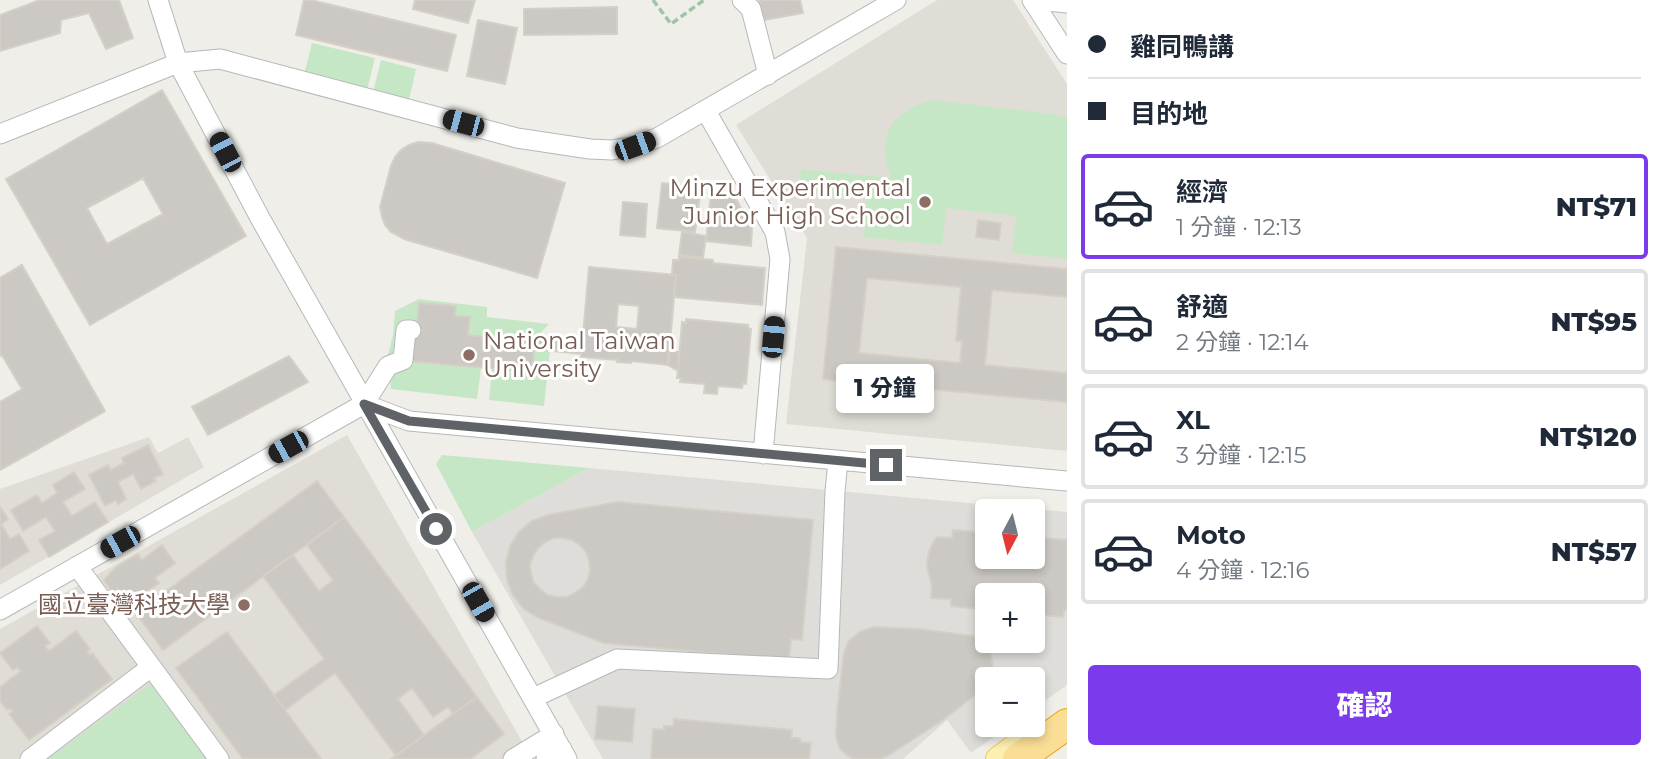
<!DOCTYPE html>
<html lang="zh-TW">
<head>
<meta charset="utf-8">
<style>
  body { margin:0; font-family:Montserrat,"Noto Sans TC",sans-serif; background:#f2f2f3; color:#1f2937; height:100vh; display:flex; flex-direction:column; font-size:26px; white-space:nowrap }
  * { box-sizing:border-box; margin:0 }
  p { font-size:23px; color:#747a83 }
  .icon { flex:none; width:38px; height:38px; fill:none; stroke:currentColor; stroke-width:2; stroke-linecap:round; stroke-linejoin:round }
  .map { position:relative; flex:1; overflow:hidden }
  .details { display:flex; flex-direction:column; background:#fff; width:595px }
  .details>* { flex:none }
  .hud { display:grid; align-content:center; height:154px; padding:0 21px; background:#fff }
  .needle { width:46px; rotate:187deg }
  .tools { position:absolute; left:975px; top:499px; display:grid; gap:14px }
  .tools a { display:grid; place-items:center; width:70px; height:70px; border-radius:7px; background:#fff; box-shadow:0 4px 10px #0003; font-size:35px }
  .end { position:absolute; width:32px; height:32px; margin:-16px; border:9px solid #5f6367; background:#fff; box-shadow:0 0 0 4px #fff }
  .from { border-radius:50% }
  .bubble { position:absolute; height:49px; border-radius:7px; background:#fff; box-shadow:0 4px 10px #0003; font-size:23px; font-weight:800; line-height:49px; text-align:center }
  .car { position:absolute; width:21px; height:42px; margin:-21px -10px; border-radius:9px; box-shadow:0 0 5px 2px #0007; background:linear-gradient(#222 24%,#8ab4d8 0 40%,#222 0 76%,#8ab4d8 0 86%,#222 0) }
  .hud b { display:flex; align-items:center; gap:24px; height:66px; font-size:26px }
  .hud b+b { border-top:2px solid #e0e1e3 }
  .hud i { width:18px; height:18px; background:#1f2937 }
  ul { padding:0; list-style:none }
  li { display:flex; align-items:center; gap:21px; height:105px; margin:0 14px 10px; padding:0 7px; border:4px solid #e0e1e3; border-radius:7px }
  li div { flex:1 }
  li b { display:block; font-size:26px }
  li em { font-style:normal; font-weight:800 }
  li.on { border-color:#7c3aed }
  li>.icon { width:63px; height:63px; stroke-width:1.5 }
  .action { display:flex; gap:14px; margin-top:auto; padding:14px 21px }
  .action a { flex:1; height:80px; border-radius:7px; background:#7c3aed; color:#fff; font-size:28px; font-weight:800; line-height:80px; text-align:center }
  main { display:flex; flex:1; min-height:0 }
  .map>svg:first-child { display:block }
  .industrial { fill:#dfddda; fill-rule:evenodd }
  .education { fill:#e0ddd6 }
  .green { fill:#c6e7c5 }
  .building { fill:#ccc9c4; stroke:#d5d0c6; stroke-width:2; fill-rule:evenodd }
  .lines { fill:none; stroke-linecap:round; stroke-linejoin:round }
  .minor-casing { stroke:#b5b8bb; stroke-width:21 }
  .major-casing { stroke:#edc464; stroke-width:26 }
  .highway-casing { stroke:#f0a308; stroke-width:32 }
  .path { stroke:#9dc5a8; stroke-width:3.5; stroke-dasharray:7 3.5; stroke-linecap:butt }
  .minor { stroke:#fff; stroke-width:19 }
  .major { stroke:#fdefb0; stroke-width:24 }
  .highway { stroke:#fade95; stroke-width:30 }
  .route { stroke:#5f6367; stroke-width:9 }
  .education-dot { fill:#8d6e63; stroke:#fff; stroke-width:2.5 }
  .labels { text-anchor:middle; stroke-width:6; stroke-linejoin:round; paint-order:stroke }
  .education-label { font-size:24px; fill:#785e54; stroke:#fff; text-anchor:end }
</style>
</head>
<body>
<main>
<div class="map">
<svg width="1067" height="759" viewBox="0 0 1067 759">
  <rect width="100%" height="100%" fill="#f0eee8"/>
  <path class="industrial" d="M589 468 1067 512V685L1033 709 1032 679H987V724L1011 725 971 753 947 720 903 759H603L472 532ZM987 511H1032V556H987ZM987 595H1032V640H987Z"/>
  <path class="education" d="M937 0H1013L1067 84V451L786 424 807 238 736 125Z
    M347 435 532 759H0V629Z
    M149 437 158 453 188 437 204 467 0 585V489Z"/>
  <path class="green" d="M312 43 375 58 367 90 304 75Z
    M381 60 416 69 409 100 373 92Z
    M934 100 1053 114 1067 118V259L1012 253 1016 216 946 208 942 245 864 237 867 199 799 192 801 169 891 178C876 137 890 110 934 100Z
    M419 299 487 307V317L549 324 535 339 511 337 510 339 468 335 470 317 455 316 417 325 408 361 481 368 477 399 391 389 387 359 393 335 395 311Z
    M534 349 550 351 544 406 489 400 492 369 532 372Z
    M442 455 589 468 472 532 436 464Z
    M150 684 206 759H48Z"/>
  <path class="building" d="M40 0H119L133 38 106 49 89 13 61 20 60 33 0 51V15Z
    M304 0H311L456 35 447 71 296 35Z
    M415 0H475L468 23 413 9Z
    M759 0H800L803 13 764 20Z
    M617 7V34L524 35V9Z
    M478 20 517 28 505 84 467 76Z
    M162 90 246 236 90 325 6 179ZM143 178 163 214 107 244 87 208Z
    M418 142 432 143 565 183 537 278 404 239 391 232 385 225 382 217 380 207 391 166 395 157 401 150 409 145Z
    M662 183 701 188 695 232 657 228Z
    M711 194 735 197 752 229 751 246 706 241Z
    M623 202 647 204 645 237 620 235Z
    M978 220 1001 223 999 240 976 237Z
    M682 232 706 236 703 258 679 255Z
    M836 247 1067 269V297L992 290 985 365 1067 373V402L823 379ZM867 278 961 287 956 341H962L960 363 859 353Z
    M679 257 713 260V263L765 268 762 305 674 297 676 275H672L673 260H679Z
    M22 265 105 411 0 470V402L22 389 2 355 0 356V278Z
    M589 267 676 275 668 365 631 361V363L617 362 618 360 581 357ZM618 304 639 306 637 329 616 327Z
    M419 303 456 306 455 316 470 317 468 335 510 339V337L535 339 532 372 408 361 417 325Z
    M686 319 748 325V328L751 329 746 384 743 383 742 388 718 386 717 394 704 393 705 384 680 382 681 378H677L678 371 682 322 686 323Z
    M535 339 582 343 581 354 534 349Z
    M669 351 679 352 678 371 668 365Z
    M289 356 308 382 208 435 192 407Z
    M148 445 163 474 154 478 156 481 141 489 133 474 118 482 126 499 118 504 116 500 105 506 89 475 108 465 111 470 124 463 122 458Z
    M74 472 85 489 63 502 72 516 95 502 108 522 49 557 39 540 55 531 46 517 23 531 11 510 37 495 42 503 57 493 53 485Z
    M317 481 344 517 163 650 136 613Z
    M617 502 813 520 802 640 791 639 789 660 604 643 539 618 524 609 513 595 507 580 506 563 510 546 519 532 532 521 548 515ZM554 538H563L572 540 580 545 586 552 589 561 590 570 588 579 583 587 575 593 567 597H557L548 595 541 590 534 583 531 574 530 565 533 556 538 548 545 542Z
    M0 507 8 519 1 524 10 539 19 534 29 551 0 569Z
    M344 517 477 697 453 714 448 707 433 717 412 688 398 699 424 735 396 756 335 673 285 710 274 695 324 659 263 576 293 555 319 591 333 580 307 545Z
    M953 530 987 533V556H1032V537L1067 540V610H1064L1063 617 1032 614V595H987V610L951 606V599L931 598 932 586 927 567 928 555 932 545 937 537 952 538Z
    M162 545 175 563 155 578 159 583 123 609 104 580 115 568 129 559 138 554 142 560Z
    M37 626 50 643 45 646 49 651 76 631 90 649 87 651 90 655 92 653 112 679 29 740 9 714 13 711 10 708 7 710 0 701V687L21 671 17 667 13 670 0 653Z
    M873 627 918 629 973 636 982 642 990 651 993 668 990 679H987V684L984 688 943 720 887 756 880 759H854L848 756 840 749 836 737 837 712 844 652 849 641 860 632Z
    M227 632 274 695 321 759H243L176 668Z
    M477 697 504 734 470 759H391Z
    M598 706 635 709 632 742 595 739Z
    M674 719 792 730 791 738H800V742L811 743 809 759H651L653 729 664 730V726H673Z"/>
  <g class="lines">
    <g class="minor-casing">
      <path id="minor" d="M158 0 178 63 260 218 567 759
        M742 0 751 9 768 75
        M1032 0 1067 54
        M1037 0 1067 3
        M706 111 775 232 780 259 763 454
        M0 134 178 63 220 59 517 138 590 149 612 150 635 146 657 138 896 0
        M364 404 409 421 1067 481
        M77 566 219 759
        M0 610 364 404 388 366 403 360 406 330H411
        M533 698 617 659 828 669 835 491 838 461
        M30 759 151 667
        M513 759 554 734
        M546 759 562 749"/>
    </g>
    <g class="major-casing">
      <path id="major" d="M998 759 1031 735"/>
    </g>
    <g class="highway-casing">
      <path id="highway" d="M1018 759 1067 724"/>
    </g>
    <path class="path" d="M653 0 671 24 704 0"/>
    <use href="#minor" class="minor"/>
    <use href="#major" class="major"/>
    <use href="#highway" class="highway"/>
  </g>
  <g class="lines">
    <path class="route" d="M436 529 364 404 409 421 886 465"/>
  </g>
  <g class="education-dot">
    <circle cx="925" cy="202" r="7"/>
    <circle cx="469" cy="355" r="7"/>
    <circle cx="244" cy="605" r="7"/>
  </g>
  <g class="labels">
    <g class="education-label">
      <text x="911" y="196">Minzu Experimental<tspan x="911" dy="28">Junior High School</tspan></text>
      <text x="483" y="349" text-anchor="start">National Taiwan<tspan x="483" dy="28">University</tspan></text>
      <text x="230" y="613">國立臺灣科技大學</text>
    </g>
  </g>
</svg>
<div class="tools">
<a><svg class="needle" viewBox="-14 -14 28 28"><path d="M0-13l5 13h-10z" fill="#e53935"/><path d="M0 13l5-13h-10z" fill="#747a83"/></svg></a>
<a>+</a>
<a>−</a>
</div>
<i class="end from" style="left:436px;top:529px"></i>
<i class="end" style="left:886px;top:465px"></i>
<div class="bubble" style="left:836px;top:364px;width:98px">1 分鐘</div>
<i class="car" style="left:463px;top:123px;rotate:285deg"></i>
<i class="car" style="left:635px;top:146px;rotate:70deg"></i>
<i class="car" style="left:225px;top:152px;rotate:332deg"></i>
<i class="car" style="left:773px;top:337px;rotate:5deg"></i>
<i class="car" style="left:288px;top:447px;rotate:241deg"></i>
<i class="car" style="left:120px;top:542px;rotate:241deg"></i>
<i class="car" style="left:478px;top:602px;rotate:150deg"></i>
</div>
<section class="details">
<div class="hud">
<b><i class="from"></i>雞同鴨講</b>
<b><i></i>目的地</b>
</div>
<ul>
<li class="on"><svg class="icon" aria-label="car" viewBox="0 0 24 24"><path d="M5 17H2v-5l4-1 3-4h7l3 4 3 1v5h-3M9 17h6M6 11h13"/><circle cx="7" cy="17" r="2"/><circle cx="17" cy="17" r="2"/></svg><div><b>經濟</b><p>1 分鐘 · 12:13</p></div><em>NT$71</em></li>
<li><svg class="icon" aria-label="car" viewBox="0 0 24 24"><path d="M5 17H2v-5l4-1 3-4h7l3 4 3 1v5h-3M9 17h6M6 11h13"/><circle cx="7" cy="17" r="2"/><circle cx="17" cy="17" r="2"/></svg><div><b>舒適</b><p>2 分鐘 · 12:14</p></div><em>NT$95</em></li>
<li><svg class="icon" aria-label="car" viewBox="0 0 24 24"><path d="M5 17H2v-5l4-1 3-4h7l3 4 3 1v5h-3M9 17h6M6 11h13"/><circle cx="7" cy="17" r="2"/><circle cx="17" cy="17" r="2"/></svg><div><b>XL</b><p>3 分鐘 · 12:15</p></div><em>NT$120</em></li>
<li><svg class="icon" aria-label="car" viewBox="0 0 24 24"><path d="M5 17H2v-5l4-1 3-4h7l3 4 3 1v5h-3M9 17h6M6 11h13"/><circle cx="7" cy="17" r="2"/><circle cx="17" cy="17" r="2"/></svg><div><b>Moto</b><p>4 分鐘 · 12:16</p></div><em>NT$57</em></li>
</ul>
<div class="action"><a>確認</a></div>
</section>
</main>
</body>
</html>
